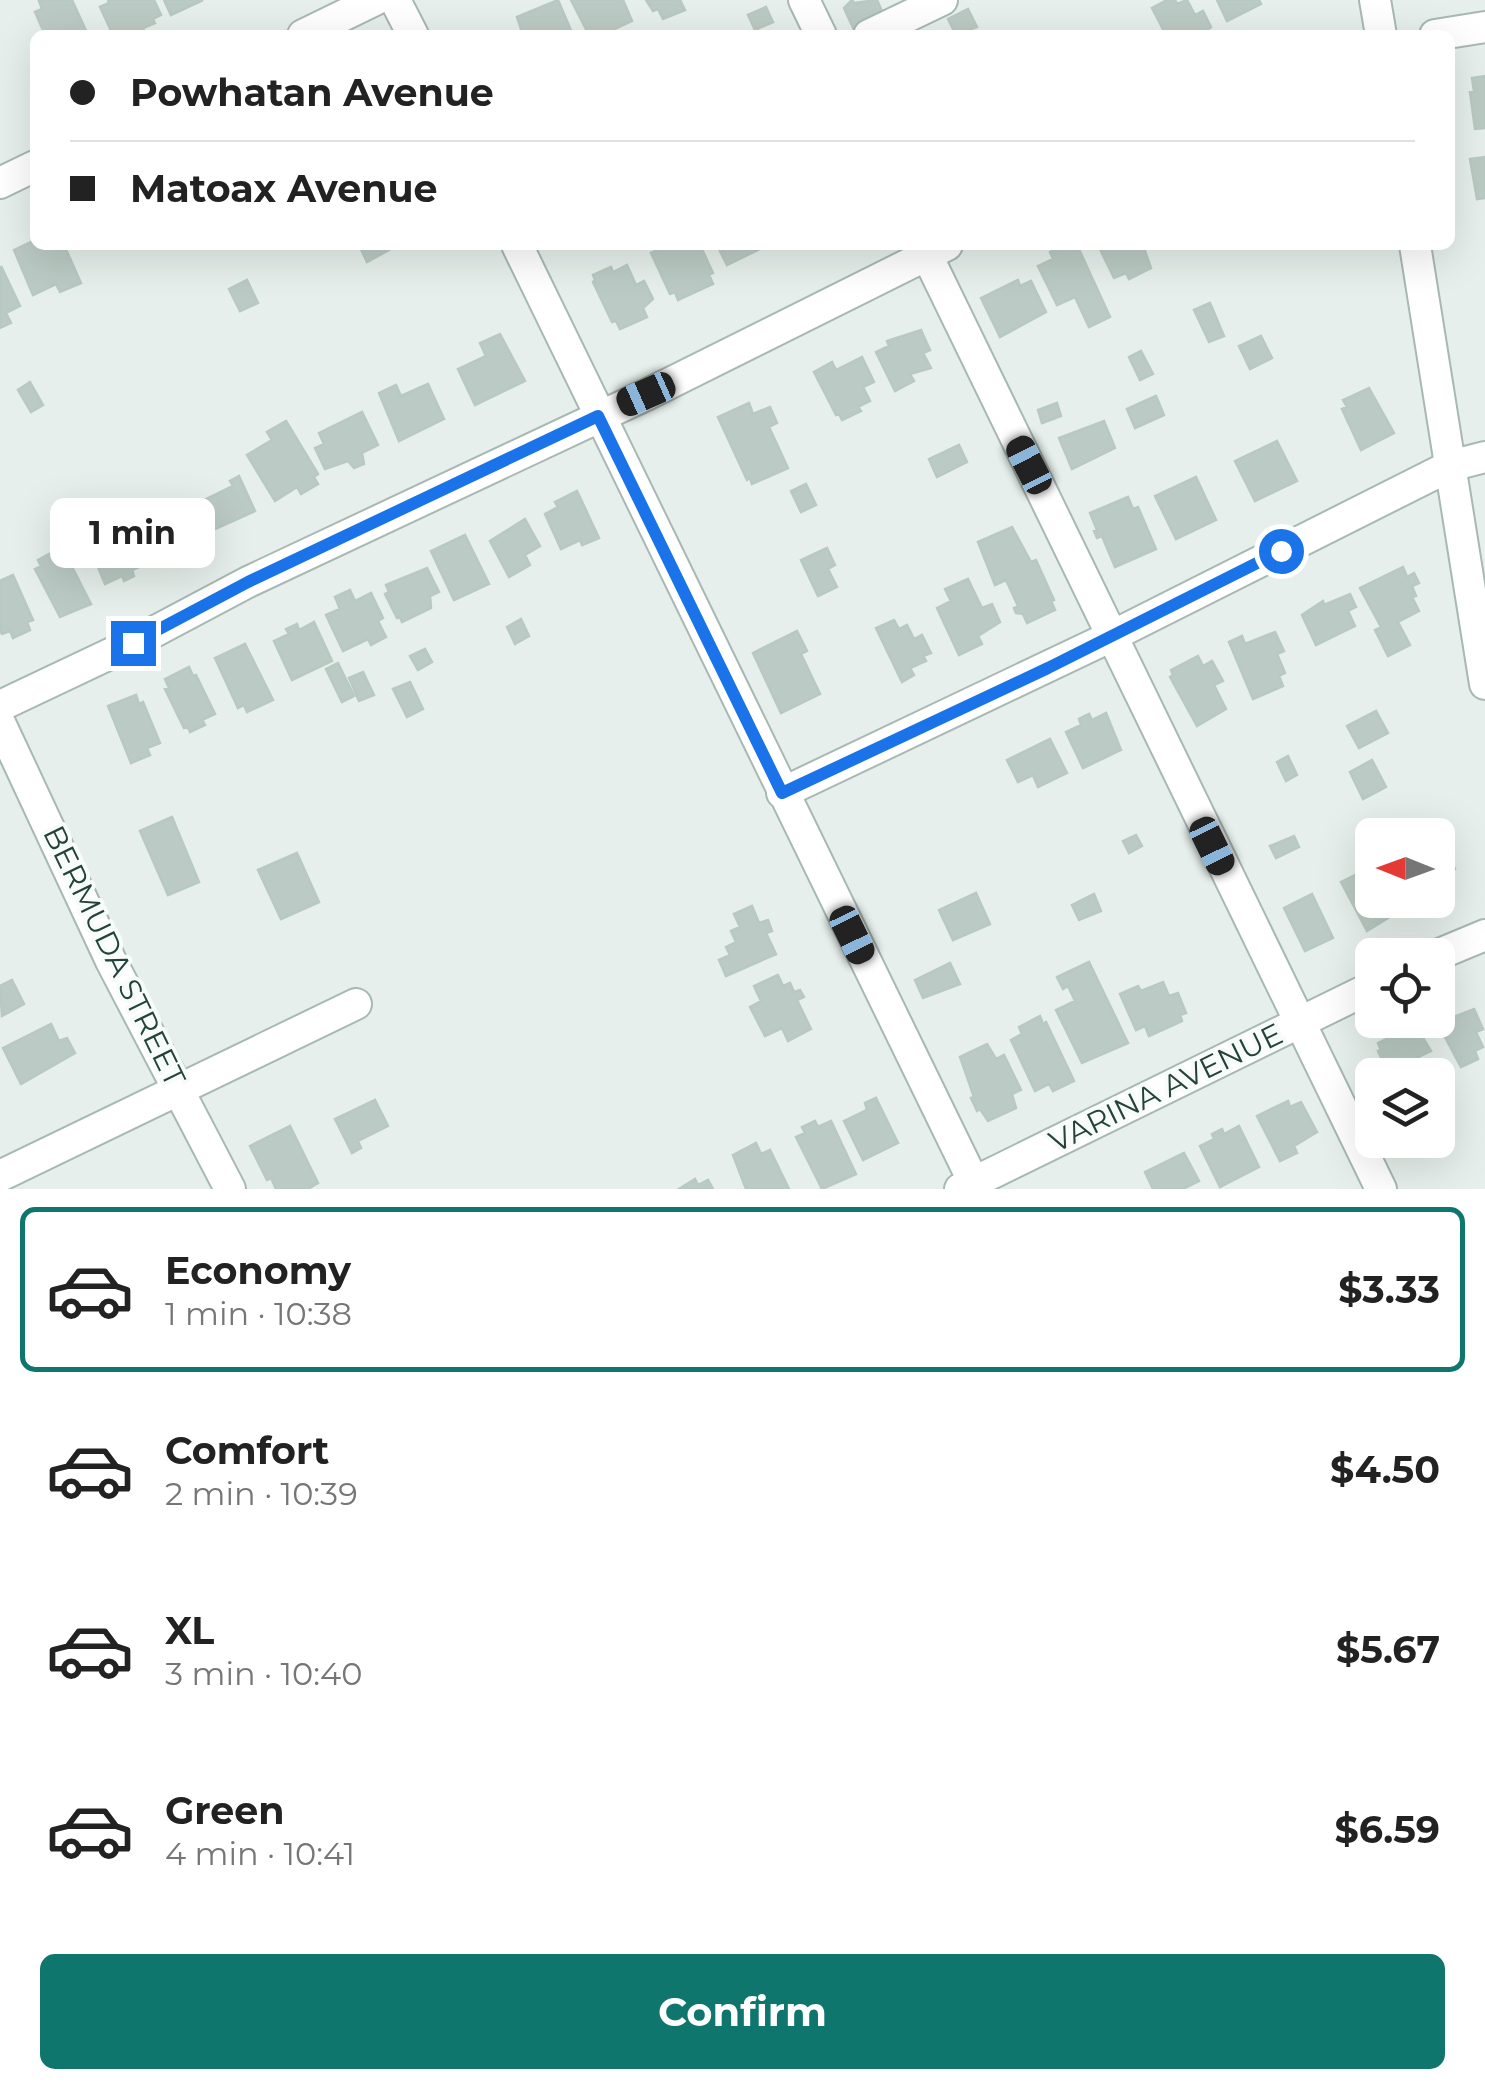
<!DOCTYPE html>
<html lang="en">
<head>
<meta charset="utf-8">
<style>
  body { margin:0; font-family:Montserrat,sans-serif; background:#f6f6f6; color:#222; height:100vh; display:flex; flex-direction:column; font-size:38px; white-space:nowrap }
  * { box-sizing:border-box; margin:0 }
  p { font-size:32px; color:#767676 }
  .icon { flex:none; width:55px; height:55px; fill:none; stroke:currentColor; stroke-width:2; stroke-linecap:round; stroke-linejoin:round }
  .map { position:relative; height:1189px; overflow:hidden }
  .panel { display:flex; flex-direction:column; background:#fff; flex:1 }
  .panel>* { flex:none }
  .guide { position:absolute; left:30px; top:30px; width:1425px; height:220px; border-radius:15px; box-shadow:0 10px 40px #0002; display:grid; align-content:center; height:220px; padding:0 40px; background:#fff }
  .needle { width:65px; rotate:271deg }
  .buttons { position:absolute; left:1355px; top:818px; display:grid; gap:20px }
  .buttons a { display:grid; place-items:center; width:100px; height:100px; border-radius:15px; background:#fff; box-shadow:0 10px 40px #0002; font-size:50px }
  .end { position:absolute; width:45px; height:45px; margin:-22px; border:12px solid #1a73e8; background:#fff; box-shadow:0 0 0 5px #fff }
  .from { border-radius:50% }
  .bubble { position:absolute; height:70px; border-radius:15px; background:#fff; box-shadow:0 10px 40px #0002; font-size:32px; font-weight:700; line-height:70px; text-align:center }
  .car { position:absolute; width:30px; height:60px; margin:-30px -15px; border-radius:12px; box-shadow:0 0 8px 2px #0007; background:linear-gradient(#222 24%,#8ab4d8 0 40%,#222 0 76%,#8ab4d8 0 86%,#222 0) }
  .guide b { display:flex; align-items:center; gap:35px; height:95px; font-size:38px }
  .guide b+b { border-top:2px solid #e0e0e0 }
  .guide i { width:25px; height:25px; background:#222 }
  ul { padding:18px 0 0; list-style:none }
  li { display:flex; align-items:center; gap:30px; height:165px; margin:0 20px 15px; padding:0 20px; border:5px solid transparent; border-radius:15px }
  li div { flex:1 }
  li b { display:block; font-size:38px }
  li em { font-style:normal; font-weight:700 }
  li.selected { border-color:#0f766e }
  li>.icon { width:90px; height:90px; stroke-width:1.5 }
  .action { display:flex; gap:20px; margin-top:auto; padding:20px 40px }
  .action a { flex:1; height:115px; border-radius:15px; background:#0f766e; color:#fff; font-size:40px; font-weight:700; line-height:115px; text-align:center }
  .map>svg:first-child { display:block }
  .building { fill:#bbcac4; stroke:#b8c9c2; stroke-width:2.5 }
  .lines { fill:none; stroke-linecap:round; stroke-linejoin:round }
  .minor-casing { stroke:#a8b8b2; stroke-width:34 }
  .minor { stroke:#fff; stroke-width:30 }
  .route { stroke:#1a73e8; stroke-width:12 }
  .labels { text-anchor:middle; stroke-width:8; stroke-linejoin:round; paint-order:stroke }
  .street-label { font-size:30px; fill:#24423a; stroke:#f7fbf9 }
</style>
</head>
<body>
<div class="map">
<svg width="1485" height="1189" viewBox="0 0 1485 1189">
  <rect width="100%" height="100%" fill="#e6efeb"/>
  <path class="building" d="M72 0 88 35H45L35 12 42 9 39 1Z
    M108 0H154L161 15 153 19 155 23 143 28 146 35H113L100 7 109 3Z
    M164 0H203L171 15Z
    M558 0 573 35H523L517 17Z
    M571 0H623L632 21 602 35H589Z
    M646 0H680L685 10 663 19 658 9 653 11Z
    M852 0 854 3 877 0 885 18 855 32 844 8Z
    M1167 0H1175L1177 4 1187 0 1195 15 1203 11 1211 27 1200 35H1166L1152 8Z
    M1217 0H1259L1261 4 1227 21Z
    M766 7 773 22 755 30 748 15Z
    M968 9 977 27 956 35 948 19Z
    M1485 76V128L1475 129 1470 92 1474 91 1472 78Z
    M1485 157V198L1477 199 1470 159Z
    M35 240V245H64L81 283 60 292 56 284 33 295 14 250Z
    M359 245H387L389 250 367 262Z
    M655 245H700L713 273 709 275 713 284 678 300 675 292 670 294 651 253 658 250Z
    M717 245H762L764 247 727 265Z
    M1065 245H1077L1110 317 1089 327 1075 297 1057 305 1038 266 1053 259 1050 252Z
    M1098 245H1143L1151 268 1129 279 1126 273 1114 278Z
    M627 265 636 285 644 281 653 299 643 308 647 317 620 329 616 321 612 322 593 282 595 280 593 275 611 267 613 272Z
    M1 266 20 306 6 313 11 323 0 328Z
    M247 280 258 303 240 311 229 289Z
    M1018 280 1020 286 1031 281 1046 312 1000 337 981 298Z
    M1210 303 1224 336 1209 342 1194 310Z
    M921 330 930 350 923 353 931 368 910 374 914 381 895 391 876 352 889 346 887 341Z
    M500 334 525 381 475 405 458 369 486 356 480 343Z
    M1261 336 1272 358 1250 369 1239 346Z
    M1141 351 1153 374 1140 380 1129 357Z
    M862 357 874 382 863 387 870 401 858 407 861 411 842 420 839 414 836 415 814 372 832 362 836 370Z
    M30 382 43 405 31 412 18 390Z
    M428 384 444 419 399 441 379 393 396 385 401 396Z
    M1369 388 1394 433 1361 450 1342 409 1347 407 1343 400Z
    M1156 396 1164 415 1135 428 1127 409Z
    M749 403 753 414 770 407 777 423 769 427 788 468 752 484 750 478 747 480 718 417Z
    M1057 403 1061 416 1042 423 1038 410Z
    M362 412 378 445 362 453 364 464 354 468 348 461 325 469 315 448 324 444 319 433Z
    M286 421 318 474 314 477 318 484 301 494 297 487 275 501 247 455 272 440 267 432Z
    M1104 421 1115 448 1072 469 1059 438Z
    M1277 441 1297 481 1255 501 1235 461Z
    M959 445 967 462 937 477 929 459Z
    M239 476 255 511 215 529 202 501 233 486 230 481Z
    M1196 477 1216 520 1176 539 1155 496Z
    M806 484 816 505 801 512 791 491Z
    M577 491 599 538 582 545 580 540 561 549 545 514 558 507 555 502Z
    M1128 497 1133 509 1138 507 1156 549 1115 567 1102 536 1097 538 1094 531 1097 530 1090 513Z
    M184 504 201 537 187 544 190 549 178 554 176 549 161 557 147 528 177 514 175 508Z
    M525 519 540 546 525 555 530 565 509 577 490 541Z
    M1012 527 1031 562 1036 560 1054 600 1051 601 1055 610 1027 623 1023 614 1016 613 1014 608 1018 606 1006 580 995 585 978 542Z
    M130 529 146 564 132 570 134 576 124 581 122 576 105 584 93 555 123 541 120 533Z
    M465 535 489 584 454 600 431 551Z
    M62 547 91 604 60 617 35 569 41 566 38 560Z
    M827 548 835 565 828 569 837 587 818 596 801 560Z
    M1403 567 1407 577 1414 573 1419 583 1412 586 1416 596 1412 597 1419 611 1398 622 1410 645 1388 656 1375 630 1381 627 1360 588Z
    M427 568 439 592 430 596 431 608 402 622 400 617 397 618 385 594 389 592 386 585Z
    M13 575 33 620 27 622 30 630 13 638 10 631 2 634 0 630V581Z
    M968 579 982 608 992 604 1000 622 978 636 982 644 959 655 937 608 951 601 945 589Z
    M350 590 355 601 371 593 383 618 378 621 386 637 371 645 368 639 343 651 326 615 340 609 335 597Z
    M1350 594 1356 607 1348 611 1355 626 1316 645 1302 615 1323 601 1324 605Z
    M521 619 529 636 515 644 507 627Z
    M894 620 899 629 907 625 914 639 922 635 931 653 923 656 926 661 910 668 914 675 902 682 876 628Z
    M314 622 332 661 292 680 274 641 289 634 286 629 297 624 299 630Z
    M797 631 807 651 801 654 820 694 781 713 753 653Z
    M1275 632 1284 651 1277 654 1285 673 1279 676 1283 686 1253 699 1229 642 1242 636 1245 644Z
    M245 644 273 700 247 712 244 705 238 708 215 658Z
    M425 649 432 662 418 670 410 656Z
    M1198 656 1203 666 1212 661 1223 681 1214 685 1226 709 1197 726 1170 677 1173 675 1171 670Z
    M338 663 354 696 342 702 326 669Z
    M189 667 193 676 196 675 215 714 202 720 205 725 190 732 188 727 184 728 165 689 169 688 165 679Z
    M363 672 374 695 359 701 349 678Z
    M410 682 423 709 407 717 393 689Z
    M136 695 139 704 143 702 160 743 147 748 150 755 131 763 108 706Z
    M1376 711 1388 733 1359 748 1347 726Z
    M1106 713 1121 750 1083 768 1066 732 1081 725 1079 719 1089 714 1092 720Z
    M1050 739 1067 773 1038 787 1033 775 1018 782 1007 760Z
    M1288 756 1297 775 1286 781 1277 762Z
    M1372 760 1386 787 1363 799 1350 772Z
    M172 817 199 882 168 895 140 831Z
    M1136 835 1142 846 1129 853 1123 841Z
    M1294 836 1299 847 1276 858 1270 846Z
    M297 853 319 902 281 919 258 870Z
    M1447 854 1455 869 1438 882V858Z
    M1372 858V900H1400L1404 908 1367 931 1341 882 1361 872 1358 865Z
    M976 893 990 924 953 940 939 910Z
    M1094 894 1101 911 1079 920 1072 905Z
    M1312 894 1333 938 1305 951 1284 908Z
    M752 906 759 923 768 920 772 931 766 933 776 954 726 976 719 960 730 955 726 947 736 942 731 931 740 927 734 914Z
    M1089 962 1128 1043 1082 1063 1056 1010 1075 1001 1068 986 1063 989 1057 977Z
    M950 963 960 984 923 998 915 980Z
    M778 975 783 986 790 983 794 992 800 990 804 997 797 1000 811 1029 788 1041 782 1028 765 1036 750 1007 761 1001 754 986Z
    M12 980 24 1004 2 1016 0 986Z
    M1163 982 1169 996 1178 993 1186 1013 1180 1015 1182 1021 1149 1036 1145 1026 1136 1030 1120 994 1138 986 1141 991Z
    M1474 1009 1483 1029 1476 1032 1483 1047 1475 1051 1478 1059 1461 1067 1438 1024V1015L1447 1011 1451 1018Z
    M1040 1016 1043 1024 1046 1022 1074 1081 1053 1091 1049 1084 1035 1091 1011 1040 1022 1034 1019 1027Z
    M51 1024 59 1041 67 1038 75 1053 21 1084 3 1048Z
    M1415 1025 1431 1051 1418 1057 1423 1069 1411 1075H1389L1378 1051 1381 1050 1378 1043Z
    M987 1044 996 1059 1004 1055 1021 1090 1012 1094 1016 1108 988 1121 980 1109 977 1111 971 1098 974 1097 960 1057Z
    M876 1098 898 1143 863 1160 844 1121 867 1110 865 1103Z
    M375 1100 388 1126 358 1141 361 1148 352 1153 335 1119Z
    M1288 1101 1290 1107 1301 1102 1317 1132 1294 1146 1297 1153 1280 1161 1257 1116Z
    M815 1121 818 1127 831 1121 856 1174 822 1189 796 1137 805 1133 802 1127Z
    M290 1126 318 1183 308 1189H276L271 1178 267 1180 250 1146Z
    M1239 1126 1259 1167 1220 1187 1200 1146 1214 1139 1212 1134 1222 1129 1224 1134Z
    M756 1143 761 1154 770 1150 789 1189H746L733 1155Z
    M1184 1153 1199 1181 1183 1189H1153L1145 1172Z
    M695 1179 698 1185 708 1180 713 1189H679Z"/>
  <g class="lines">
    <g class="minor-casing">
      <path id="minor" d="M395 0 413 35
        M804 0 821 35
        M1375 0 1381 35
        M303 35 375 0
        M869 35 942 0
        M1435 35 1485 27
        M0 183 35 166
        M517 245 977 1189
        M922 245 1381 1189
        M1415 245 1485 684
        M0 706 133 643 248 582 646 395 947 245
        M0 723 111 961 230 1189
        M782 793 1112 636 1450 466 1485 457
        M1437 955 1485 935
        M0 1176 356 1004
        M960 1189 1372 987"/>
    </g>
    <use href="#minor" class="minor"/>
  </g>
  <g class="lines">
    <path class="route" d="M133 643 248 582 598 416 782 793 1048 668 1281 551"/>
  </g>
  <g class="labels">
    <g class="street-label">
      <text transform="translate(114 956) rotate(64)" y="10">BERMUDA STREET</text>
      <text transform="translate(1166 1088) rotate(-26)" y="10">VARINA AVENUE</text>
    </g>
  </g>
</svg>
<div class="buttons">
<a><svg class="needle" viewBox="-14 -14 28 28"><path d="M0-13l5 13h-10z" fill="#e53935"/><path d="M0 13l5-13h-10z" fill="#767676"/></svg></a>
<a><svg class="icon" aria-label="locate" viewBox="0 0 24 24"><circle cx="12" cy="12" r="6"/><path d="M12 2v4M12 18v4M2 12h4M18 12h4"/></svg></a>
<a><svg class="icon" aria-label="layers" viewBox="0 0 24 24"><path d="M12 4l9 5-9 5-9-5zM3 14l9 5 9-5"/></svg></a>
</div>
<i class="end from" style="left:1281px;top:551px"></i>
<i class="end" style="left:133px;top:643px"></i>
<div class="bubble" style="left:50px;top:498px;width:165px">1 min</div>
<i class="car" style="left:646px;top:394px;rotate:246deg"></i>
<i class="car" style="left:1029px;top:465px;rotate:333deg"></i>
<i class="car" style="left:1212px;top:846px;rotate:154deg"></i>
<i class="car" style="left:852px;top:935px;rotate:154deg"></i>
<div class="guide">
<b><i class="from"></i>Powhatan Avenue</b>
<b><i></i>Matoax Avenue</b>
</div>
</div>
<section class="panel">
<ul>
<li class="selected"><svg class="icon" aria-label="car" viewBox="0 0 24 24"><path d="M5 17H2v-5l4-1 3-4h7l3 4 3 1v5h-3M9 17h6M6 11h13"/><circle cx="7" cy="17" r="2"/><circle cx="17" cy="17" r="2"/></svg><div><b>Economy</b><p>1 min · 10:38</p></div><em>$3.33</em></li>
<li><svg class="icon" aria-label="car" viewBox="0 0 24 24"><path d="M5 17H2v-5l4-1 3-4h7l3 4 3 1v5h-3M9 17h6M6 11h13"/><circle cx="7" cy="17" r="2"/><circle cx="17" cy="17" r="2"/></svg><div><b>Comfort</b><p>2 min · 10:39</p></div><em>$4.50</em></li>
<li><svg class="icon" aria-label="car" viewBox="0 0 24 24"><path d="M5 17H2v-5l4-1 3-4h7l3 4 3 1v5h-3M9 17h6M6 11h13"/><circle cx="7" cy="17" r="2"/><circle cx="17" cy="17" r="2"/></svg><div><b>XL</b><p>3 min · 10:40</p></div><em>$5.67</em></li>
<li><svg class="icon" aria-label="car" viewBox="0 0 24 24"><path d="M5 17H2v-5l4-1 3-4h7l3 4 3 1v5h-3M9 17h6M6 11h13"/><circle cx="7" cy="17" r="2"/><circle cx="17" cy="17" r="2"/></svg><div><b>Green</b><p>4 min · 10:41</p></div><em>$6.59</em></li>
</ul>
<div class="action"><a>Confirm</a></div>
</section>
</body>
</html>
